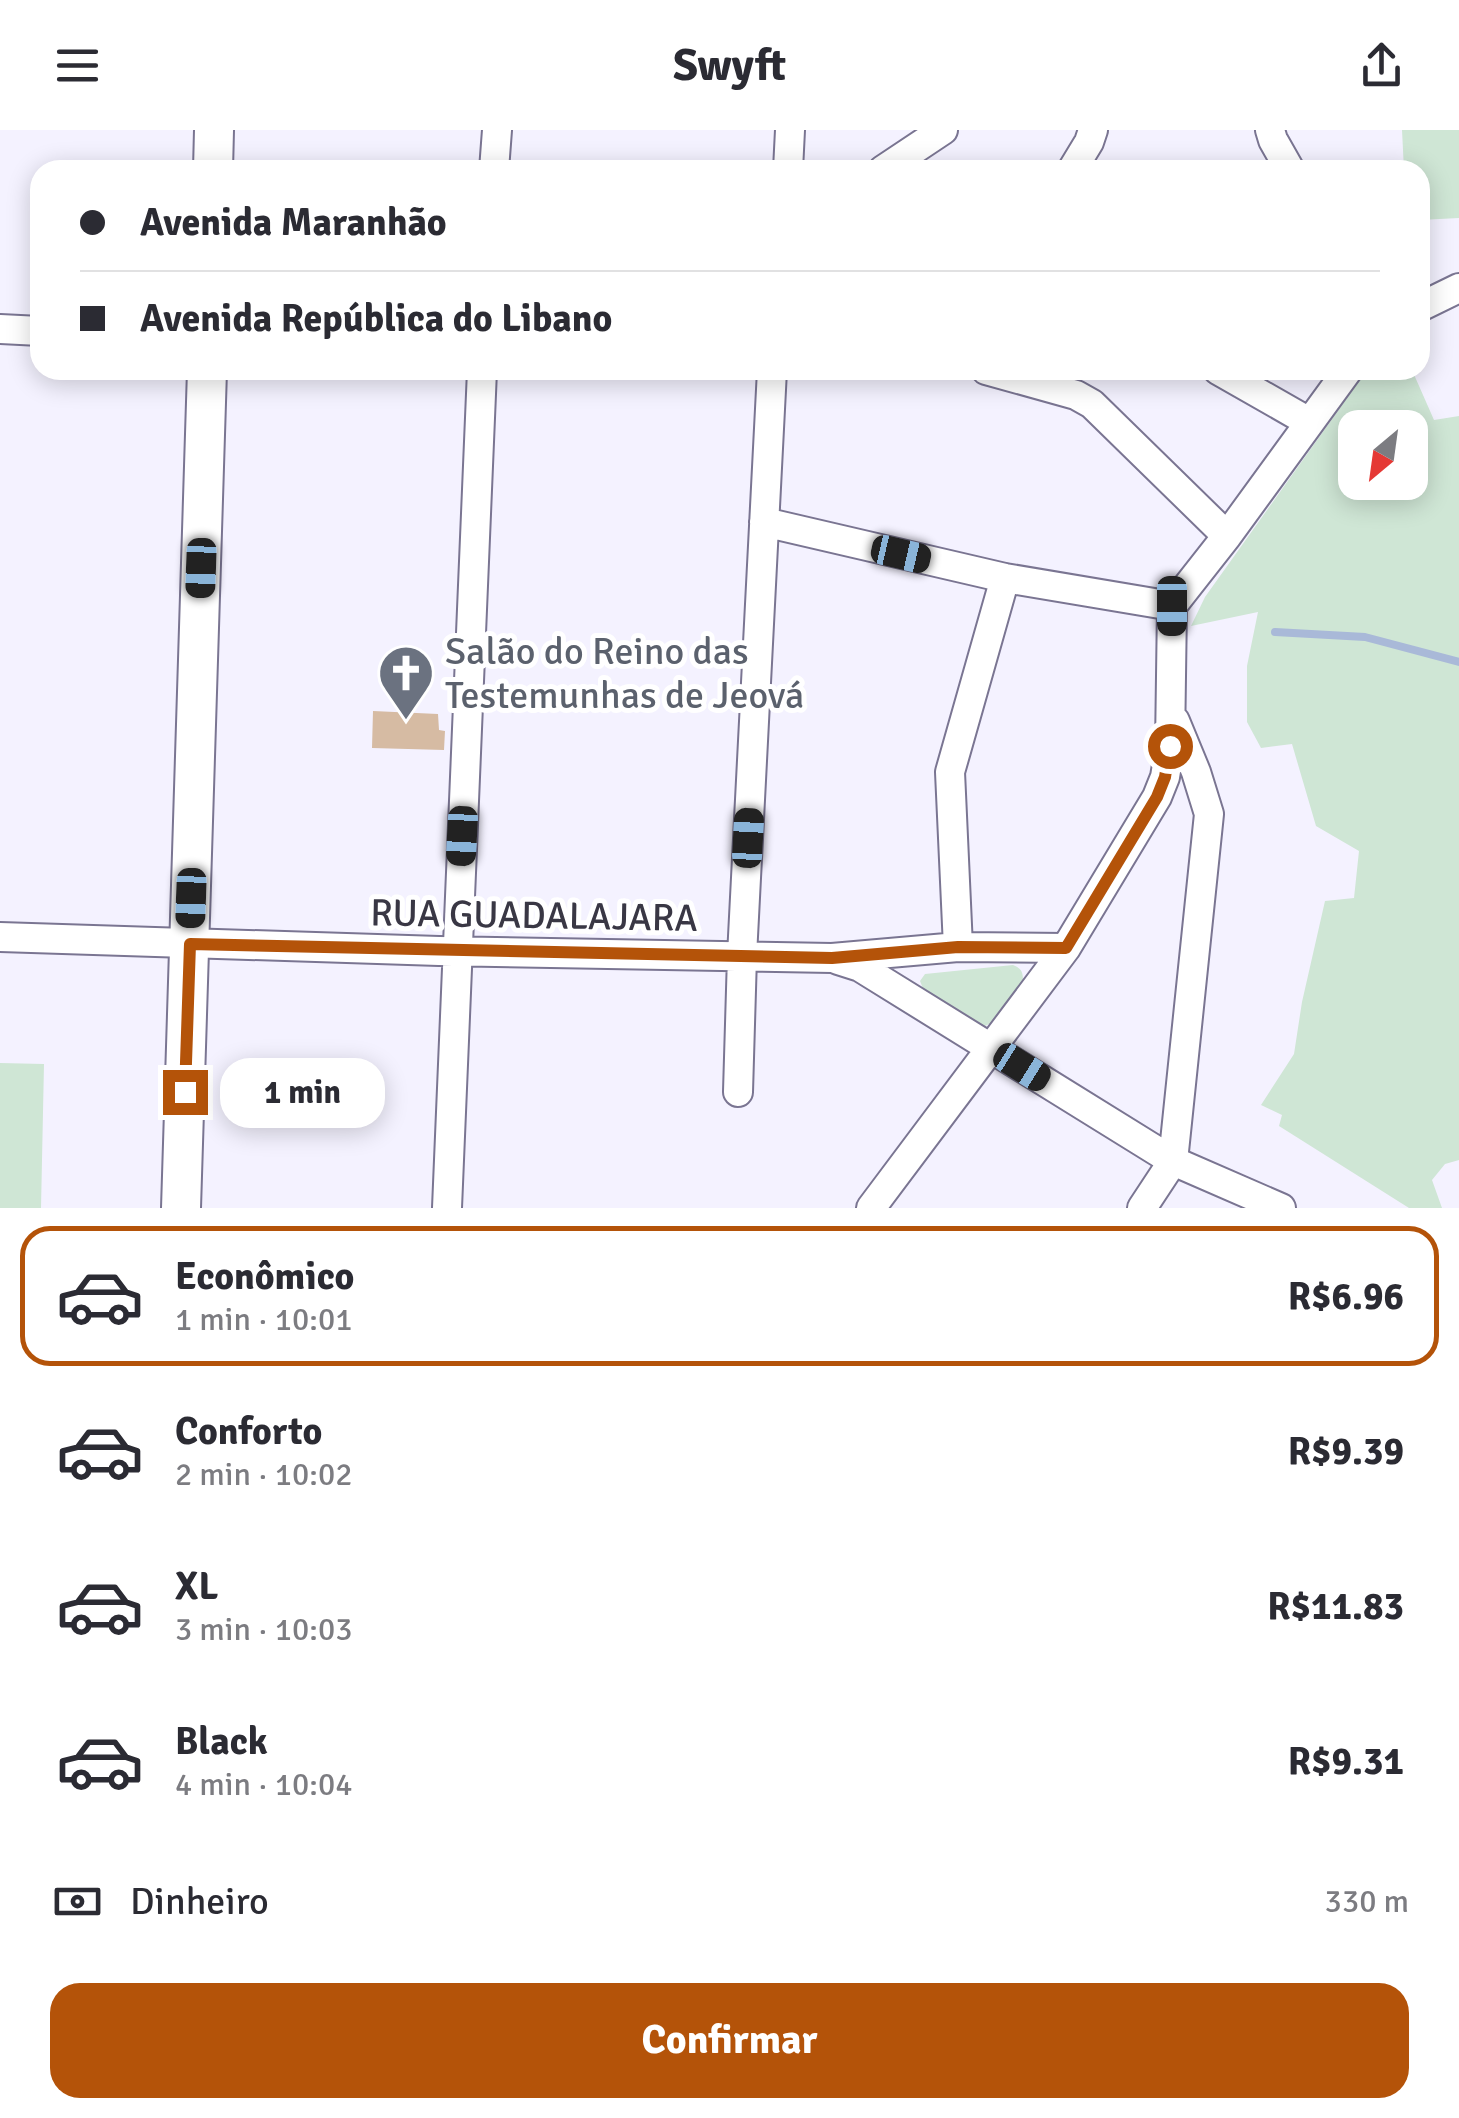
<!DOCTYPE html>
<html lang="pt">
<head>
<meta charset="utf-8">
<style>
  body { margin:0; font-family:Signika,sans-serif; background:#f7f7f7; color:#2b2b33; height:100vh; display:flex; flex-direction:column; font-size:38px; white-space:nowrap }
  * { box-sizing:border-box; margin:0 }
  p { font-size:32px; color:#7c7c81 }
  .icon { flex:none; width:55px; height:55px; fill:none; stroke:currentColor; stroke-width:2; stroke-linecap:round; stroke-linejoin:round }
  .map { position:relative; height:1078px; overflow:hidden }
  .details { display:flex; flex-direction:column; background:#fff; flex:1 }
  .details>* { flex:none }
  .guide { position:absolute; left:30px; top:30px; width:1400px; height:220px; border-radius:30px; box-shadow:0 5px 25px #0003; display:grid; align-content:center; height:220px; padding:0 50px; background:#fff }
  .needle { width:65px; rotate:209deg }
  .fabs { position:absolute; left:1338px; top:280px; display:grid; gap:20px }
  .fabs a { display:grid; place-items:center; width:90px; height:90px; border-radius:20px; background:#fff; box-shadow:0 5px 25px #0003; font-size:50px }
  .end { position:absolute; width:45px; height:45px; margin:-22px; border:12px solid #b45309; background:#fff; box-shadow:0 0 0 5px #fff }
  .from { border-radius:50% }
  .bubble { position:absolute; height:70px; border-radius:30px; background:#fff; box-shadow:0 5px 25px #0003; font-size:32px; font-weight:700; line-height:70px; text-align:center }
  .car { position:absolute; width:30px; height:60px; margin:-30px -15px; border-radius:12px; box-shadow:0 0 8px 2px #0007; background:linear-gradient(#222 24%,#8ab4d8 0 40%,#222 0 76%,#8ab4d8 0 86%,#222 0) }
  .guide b { display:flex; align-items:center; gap:35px; height:95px; font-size:38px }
  .guide b+b { border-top:2px solid #e1e1e2 }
  .guide i { width:25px; height:25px; background:#2b2b33 }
  ul { padding:18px 0 0; list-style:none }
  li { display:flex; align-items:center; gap:30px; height:140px; margin:0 20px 15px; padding:0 30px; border:5px solid transparent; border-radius:30px }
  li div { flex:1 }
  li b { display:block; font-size:38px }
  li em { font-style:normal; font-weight:700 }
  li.current { border-color:#b45309 }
  li>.icon { width:90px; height:90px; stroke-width:1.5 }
  .pay { display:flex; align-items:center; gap:25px; height:110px; padding:0 50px; font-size:38px }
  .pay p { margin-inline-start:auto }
  .action { display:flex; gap:20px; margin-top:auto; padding:20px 50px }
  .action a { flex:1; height:115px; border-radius:30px; background:#b45309; color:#fff; font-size:40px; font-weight:700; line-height:115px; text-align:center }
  header { display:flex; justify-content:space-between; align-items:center; height:130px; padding:0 50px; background:#fff; font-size:45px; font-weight:700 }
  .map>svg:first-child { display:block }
  .green { fill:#cfe6d5; fill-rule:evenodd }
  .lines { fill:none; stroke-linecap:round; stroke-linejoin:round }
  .stream { stroke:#a9b9d8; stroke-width:8 }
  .building { fill:#d6bba3 }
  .street-casing { stroke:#7a7592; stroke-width:32 }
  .secondary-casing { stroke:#7a7592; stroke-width:42 }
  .street { stroke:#fff; stroke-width:28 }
  .secondary { stroke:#fff; stroke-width:38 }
  .route { stroke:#b45309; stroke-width:12 }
  .labels { text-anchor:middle; stroke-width:10; stroke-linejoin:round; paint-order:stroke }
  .worship-label { font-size:38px; fill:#5b616d; stroke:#fff; text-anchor:start }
  .street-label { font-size:38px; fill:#393744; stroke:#fff }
</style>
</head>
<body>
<header><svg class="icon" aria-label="menu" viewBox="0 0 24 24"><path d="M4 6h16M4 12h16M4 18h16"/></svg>Swyft<svg class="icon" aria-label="share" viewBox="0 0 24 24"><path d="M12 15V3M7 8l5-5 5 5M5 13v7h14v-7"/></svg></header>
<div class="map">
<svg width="1459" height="1078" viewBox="0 0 1459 1078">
  <rect width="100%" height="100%" fill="#f4f2ff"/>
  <path class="green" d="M1402 0H1459V88L1420 90V40H1404Z
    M1367 240H1412L1434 290 1459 286V1030L1445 1034 1432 1050 1442 1078H1409L1279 996 1282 985 1261 975 1294 924 1302 872 1325 771 1354 768 1359 721 1316 696 1292 614 1261 618 1247 592V536L1258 482 1191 496 1205 467ZM1355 298H1410V352H1355Z
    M1013 835C1021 838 1023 842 1023 850L995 891 983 897 924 861 920 851 925 844Z
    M0 933 44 934 41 1078H0Z"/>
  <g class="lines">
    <path class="stream" d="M1275 502 1365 507 1459 532"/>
  </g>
  <path class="building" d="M373 581 438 584 439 600 445 601 444 620 372 618Z"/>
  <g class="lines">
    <g class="street-casing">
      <path id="street" d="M1270 0 1273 10 1290 40
        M494 40 497 0
        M788 40 790 0
        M883 40 943 0
        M1072 40 1089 12 1093 0
        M1420 177 1459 158
        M0 199 40 201
        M986 240 1076 265 1092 274 1227 406
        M1218 240 1309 292
        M764 392 1005 448 1172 476
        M0 807 439 821 832 828 958 817 1066 818
        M958 817 950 642 1005 448
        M838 830 860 837 1173 1031 1281 1078
        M738 962 742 826 772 240
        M447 1078 482 240
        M871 1078 1066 818 1157 667 1165 647 1170 616 1172 476 1227 406 1348 240
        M1142 1078 1173 1031 1209 684 1196 642 1175 591"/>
    </g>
    <g class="secondary-casing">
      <path id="secondary" d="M213 40 214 0
        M181 1078 207 240"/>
    </g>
    <use href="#street" class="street"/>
    <use href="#secondary" class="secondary"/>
  </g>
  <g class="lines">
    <path class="route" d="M185 962 190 814 832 828 958 817 1066 818 1157 667 1165 647 1170 616"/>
  </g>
  <defs>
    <g id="church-pin" transform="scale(2.875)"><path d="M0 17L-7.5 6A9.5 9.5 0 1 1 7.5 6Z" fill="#6b7280" stroke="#fff"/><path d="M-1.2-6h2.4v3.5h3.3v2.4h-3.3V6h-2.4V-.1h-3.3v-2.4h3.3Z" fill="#fff"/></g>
  </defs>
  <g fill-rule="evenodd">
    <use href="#church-pin" x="406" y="543"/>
  </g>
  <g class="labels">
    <g class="worship-label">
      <text x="445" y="534">Salão do Reino das<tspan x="445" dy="44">Testemunhas de Jeová</tspan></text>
    </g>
    <g class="street-label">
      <text transform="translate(534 785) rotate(1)" y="13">RUA GUADALAJARA</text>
    </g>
  </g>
</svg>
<div class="fabs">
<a><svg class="needle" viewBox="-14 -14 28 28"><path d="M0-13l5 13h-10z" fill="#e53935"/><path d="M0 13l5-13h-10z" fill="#7c7c81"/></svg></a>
</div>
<i class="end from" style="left:1170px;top:616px"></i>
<i class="end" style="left:185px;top:962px"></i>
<div class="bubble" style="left:220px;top:928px;width:165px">1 min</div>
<i class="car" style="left:901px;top:424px;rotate:103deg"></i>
<i class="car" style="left:201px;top:438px;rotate:182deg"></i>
<i class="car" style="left:1172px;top:476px;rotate:180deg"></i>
<i class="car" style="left:462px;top:706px;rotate:183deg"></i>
<i class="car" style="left:748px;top:708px;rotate:3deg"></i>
<i class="car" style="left:191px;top:768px;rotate:182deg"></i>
<i class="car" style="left:1022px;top:937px;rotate:122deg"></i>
<div class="guide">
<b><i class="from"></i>Avenida Maranhão</b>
<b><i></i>Avenida República do Libano</b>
</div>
</div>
<section class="details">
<ul>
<li class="current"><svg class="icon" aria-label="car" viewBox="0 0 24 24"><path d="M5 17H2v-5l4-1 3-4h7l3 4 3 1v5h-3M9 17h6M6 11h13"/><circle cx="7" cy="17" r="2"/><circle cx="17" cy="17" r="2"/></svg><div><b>Econômico</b><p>1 min · 10:01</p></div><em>R$6.96</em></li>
<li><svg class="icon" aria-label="car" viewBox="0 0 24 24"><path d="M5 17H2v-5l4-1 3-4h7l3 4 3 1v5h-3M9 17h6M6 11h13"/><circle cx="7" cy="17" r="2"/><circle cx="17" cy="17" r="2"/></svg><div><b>Conforto</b><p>2 min · 10:02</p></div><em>R$9.39</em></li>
<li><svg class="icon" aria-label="car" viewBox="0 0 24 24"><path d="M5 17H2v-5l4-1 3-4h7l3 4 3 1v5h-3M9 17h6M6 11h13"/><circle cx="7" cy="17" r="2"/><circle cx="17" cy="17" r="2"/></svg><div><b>XL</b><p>3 min · 10:03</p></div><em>R$11.83</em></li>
<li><svg class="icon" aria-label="car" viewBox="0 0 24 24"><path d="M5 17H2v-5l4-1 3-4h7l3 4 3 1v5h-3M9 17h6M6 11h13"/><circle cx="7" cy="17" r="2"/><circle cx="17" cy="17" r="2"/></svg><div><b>Black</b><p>4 min · 10:04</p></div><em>R$9.31</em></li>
</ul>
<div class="pay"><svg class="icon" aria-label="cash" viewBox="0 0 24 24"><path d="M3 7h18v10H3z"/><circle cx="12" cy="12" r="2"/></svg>Dinheiro<p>330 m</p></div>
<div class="action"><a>Confirmar</a></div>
</section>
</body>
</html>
